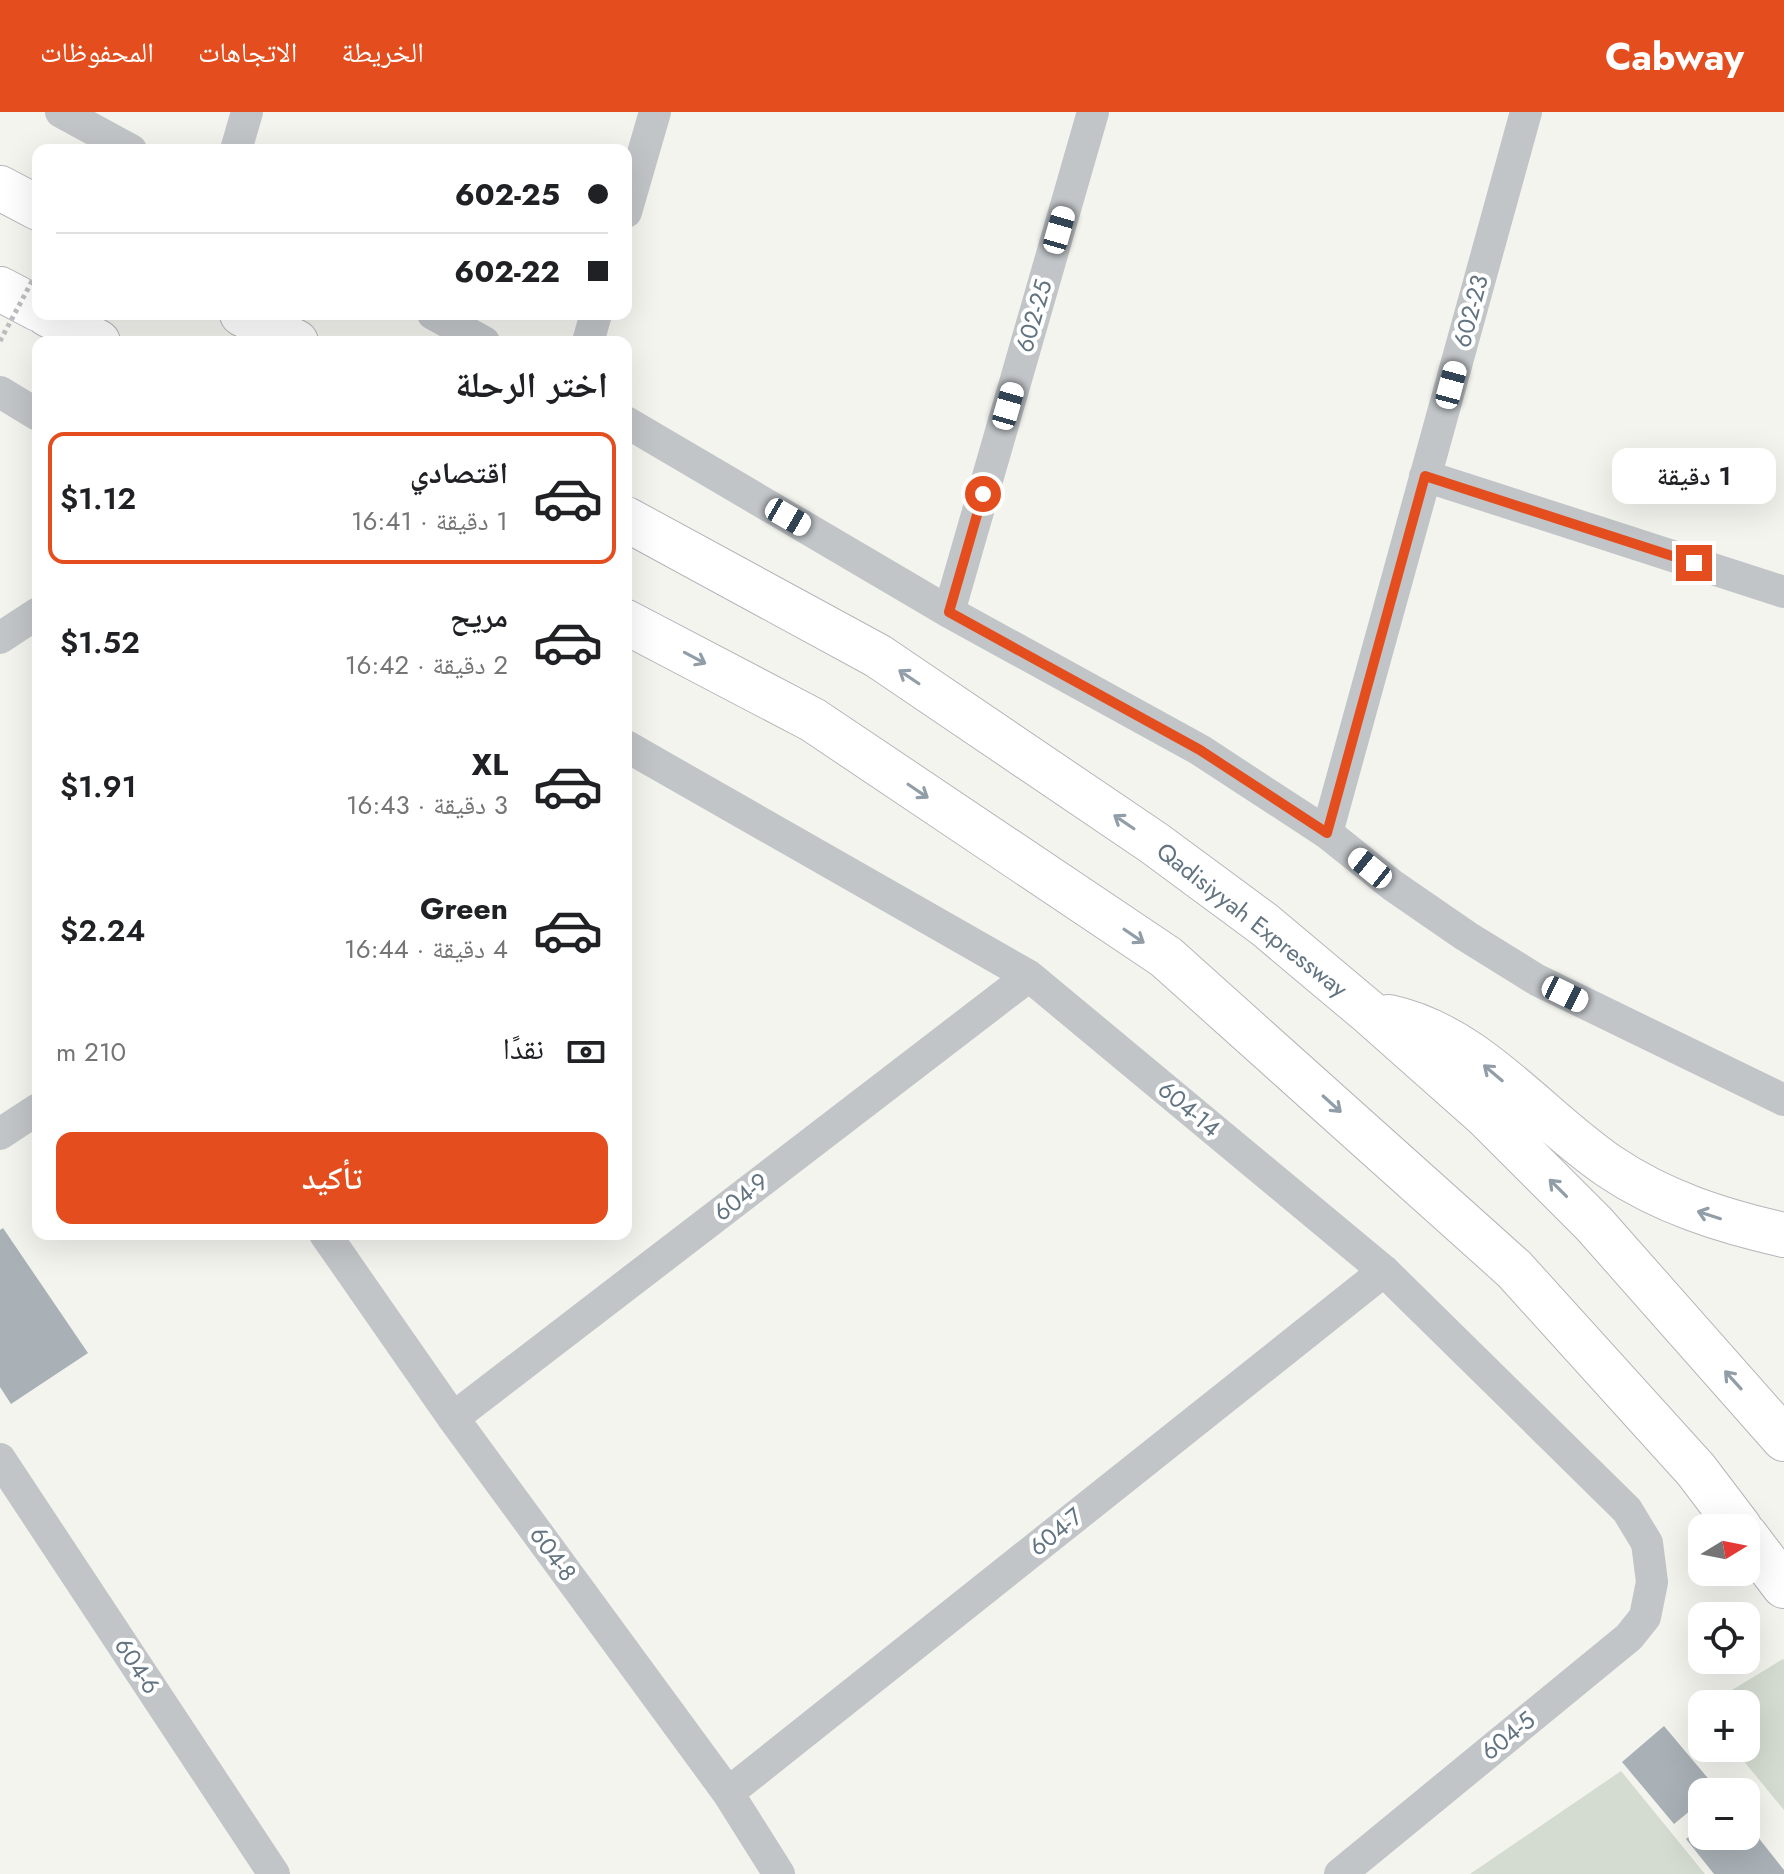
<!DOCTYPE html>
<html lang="ar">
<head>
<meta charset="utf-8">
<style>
  body { margin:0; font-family:Jost,"Noto Naskh Arabic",sans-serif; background:#f2f2f2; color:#202124; direction:rtl; height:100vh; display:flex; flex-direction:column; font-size:30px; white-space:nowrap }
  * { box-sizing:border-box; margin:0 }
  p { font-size:26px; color:#757577 }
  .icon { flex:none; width:44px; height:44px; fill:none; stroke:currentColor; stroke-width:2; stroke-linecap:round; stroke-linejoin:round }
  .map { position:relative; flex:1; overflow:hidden; direction:ltr }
  .panel { position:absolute; left:32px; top:224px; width:600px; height:904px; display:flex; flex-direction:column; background:#fff; border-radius:16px; box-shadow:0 8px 32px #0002; direction:rtl }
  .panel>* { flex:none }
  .hud { position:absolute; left:32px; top:32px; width:600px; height:176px; border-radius:16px; box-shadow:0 8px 32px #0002; direction:rtl; display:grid; align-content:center; height:176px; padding:0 24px; background:#fff }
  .needle { width:52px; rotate:80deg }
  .controls { position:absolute; left:1688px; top:1402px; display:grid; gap:16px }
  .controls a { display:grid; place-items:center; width:72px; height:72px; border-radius:16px; background:#fff; box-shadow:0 8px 32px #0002; font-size:40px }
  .end { position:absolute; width:36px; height:36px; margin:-18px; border:10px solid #e44e1f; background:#fff; box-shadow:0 0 0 4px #fff }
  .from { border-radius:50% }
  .bubble { position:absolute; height:56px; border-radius:16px; background:#fff; box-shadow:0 8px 32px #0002; font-size:26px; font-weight:600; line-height:56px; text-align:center; direction:rtl }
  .car { position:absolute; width:24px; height:48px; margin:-24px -12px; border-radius:10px; box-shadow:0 0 6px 2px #0007; background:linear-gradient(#fff 24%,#345 0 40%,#fff 0 76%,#345 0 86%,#fff 0) }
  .hud b { display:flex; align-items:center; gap:28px; height:76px; font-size:30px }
  .hud b+b { border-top:2px solid #e0e0e0 }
  .hud i { width:20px; height:20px; background:#202124 }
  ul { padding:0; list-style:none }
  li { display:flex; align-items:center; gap:24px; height:132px; margin:0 16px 12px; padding:0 8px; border:4px solid transparent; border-radius:16px }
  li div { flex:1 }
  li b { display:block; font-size:30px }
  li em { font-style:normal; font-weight:600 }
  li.current { border-color:#e44e1f }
  li>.icon { width:72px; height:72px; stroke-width:1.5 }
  h2 { padding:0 24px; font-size:36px; line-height:96px }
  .pay { display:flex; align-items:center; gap:20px; height:88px; padding:0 24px; font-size:30px }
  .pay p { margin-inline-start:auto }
  .primary-button { display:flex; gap:16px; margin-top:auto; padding:16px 24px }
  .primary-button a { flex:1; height:92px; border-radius:16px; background:#e44e1f; color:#fff; font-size:32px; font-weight:600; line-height:92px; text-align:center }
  header { display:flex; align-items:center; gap:48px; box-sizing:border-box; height:112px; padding:0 40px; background:#e44e1f; color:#fff }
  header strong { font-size:38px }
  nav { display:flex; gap:44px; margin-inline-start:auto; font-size:28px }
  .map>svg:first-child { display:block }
  .green { fill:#d4dbd0 }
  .building { fill:#a9b1b6 }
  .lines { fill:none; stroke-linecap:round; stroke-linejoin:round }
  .highway-casing { stroke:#b4b7ba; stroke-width:46 }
  .street { stroke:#c1c5c8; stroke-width:32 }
  .highway { stroke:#fff; stroke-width:44 }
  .path-bridge { stroke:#bbbdbf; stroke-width:5; stroke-dasharray:4 4; stroke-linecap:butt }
  .oneway { stroke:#919da7 }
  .route { stroke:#e44e1f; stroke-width:10 }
  .labels { text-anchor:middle; stroke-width:8; stroke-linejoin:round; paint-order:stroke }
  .street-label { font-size:24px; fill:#627381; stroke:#fff }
</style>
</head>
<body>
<header>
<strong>Cabway</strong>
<nav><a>الخريطة</a><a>الاتجاهات</a><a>المحفوظات</a></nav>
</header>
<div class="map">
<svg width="1784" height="1762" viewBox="0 0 1784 1762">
  <rect width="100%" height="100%" fill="#f4f4ef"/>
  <path class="green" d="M1783 1547 1784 1548V1698L1733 1636H1746V1592H1709Z
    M1621 1659 1705 1762H1470Z"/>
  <path class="building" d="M3 1116 88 1241 11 1292 0 1275V1118Z
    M1664 1614 1717 1677 1713 1680H1702V1689L1674 1712 1622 1650Z
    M1746 1710 1784 1758V1762H1714L1686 1727 1702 1713V1724H1746Z"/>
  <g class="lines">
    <g class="highway-casing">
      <path id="highway" d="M0 76 38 96
        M0 177 38 197
        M47 202 98 230
        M242 202 296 230
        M626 407 878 544 1154 731 1265 813 1371 902 1485 1003 1594 1112 1784 1327
        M626 510 813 608 1166 845 1514 1157 1696 1358 1740 1416
        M1389 905C1477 924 1537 1005 1609 1054 1662 1090 1722 1109 1784 1123
        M1746 1424 1784 1474"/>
    </g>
    <path class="street" d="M61 0 131 38
      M236 38 247 0
      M626 100 655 0
      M433 202 484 230
      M588 230 596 202
      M0 280 38 303
      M626 310 949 500 1200 638 1327 721 1392 773 1466 824 1537 868 1784 988
      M1425 364 1784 480
      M949 500 1093 0
      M0 526 38 501
      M626 634 1029 864 1384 1159 1627 1398 1647 1431 1652 1470 1645 1505 1629 1525 1340 1762
      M1327 721 1526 0
      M0 1022 38 997
      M325 1122 453 1306 728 1681 779 1762
      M453 1306 1029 864
      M0 1347 274 1762
      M728 1681 1384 1159"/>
    <use href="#highway" class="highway"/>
    <path class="path-bridge" d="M0 229 38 158"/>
  </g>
  <defs><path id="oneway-shaft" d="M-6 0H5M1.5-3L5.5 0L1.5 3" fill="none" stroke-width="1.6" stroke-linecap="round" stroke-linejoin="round" transform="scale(2)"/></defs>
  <g class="oneway">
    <use href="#oneway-shaft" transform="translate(695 546) rotate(28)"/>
    <use href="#oneway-shaft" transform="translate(909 565) rotate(-146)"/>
    <use href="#oneway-shaft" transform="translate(918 679) rotate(34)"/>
    <use href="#oneway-shaft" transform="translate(1124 710) rotate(-146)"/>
    <use href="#oneway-shaft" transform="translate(1134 824) rotate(34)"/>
    <use href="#oneway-shaft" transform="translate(1493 961) rotate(-140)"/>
    <use href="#oneway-shaft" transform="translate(1332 992) rotate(42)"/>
    <use href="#oneway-shaft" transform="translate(1558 1076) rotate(-135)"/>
    <use href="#oneway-shaft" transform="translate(1709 1103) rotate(-162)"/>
    <use href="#oneway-shaft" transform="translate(1733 1268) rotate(-132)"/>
  </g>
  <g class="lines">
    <path class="route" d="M983 382 949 500 1200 638 1327 721 1425 364 1694 451"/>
  </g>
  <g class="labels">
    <g class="street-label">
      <text transform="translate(1471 199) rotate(-75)" y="8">602-23</text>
      <text transform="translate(1034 204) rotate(-74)" y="8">602-25</text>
      <text transform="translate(1252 808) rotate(38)" y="8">Qadisiyyah Expressway</text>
      <text transform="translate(1189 997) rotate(40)" y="8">604-14</text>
      <text transform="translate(741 1085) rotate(-38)" y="8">604-9</text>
      <text transform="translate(1056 1420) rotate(-39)" y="8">604-7</text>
      <text transform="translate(553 1442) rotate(54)" y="8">604-8</text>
      <text transform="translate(137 1554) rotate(57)" y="8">604-6</text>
      <text transform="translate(1508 1624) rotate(-39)" y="8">604-5</text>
    </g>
  </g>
</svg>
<div class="controls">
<a><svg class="needle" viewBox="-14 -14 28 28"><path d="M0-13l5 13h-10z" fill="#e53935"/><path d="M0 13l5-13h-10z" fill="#757577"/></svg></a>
<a><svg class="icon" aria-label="locate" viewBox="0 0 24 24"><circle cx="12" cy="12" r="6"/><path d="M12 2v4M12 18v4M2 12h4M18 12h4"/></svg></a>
<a>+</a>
<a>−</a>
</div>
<i class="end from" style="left:983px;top:382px"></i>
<i class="end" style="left:1694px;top:451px"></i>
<div class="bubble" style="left:1612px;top:336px;width:164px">1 دقيقة</div>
<i class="car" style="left:1059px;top:118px;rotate:16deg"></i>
<i class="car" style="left:1451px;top:273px;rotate:15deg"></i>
<i class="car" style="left:1008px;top:294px;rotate:16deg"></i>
<i class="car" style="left:788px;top:405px;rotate:120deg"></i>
<i class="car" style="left:1370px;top:756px;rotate:309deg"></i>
<i class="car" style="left:1565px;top:882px;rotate:116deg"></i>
<div class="hud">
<b><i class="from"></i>602-25</b>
<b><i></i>602-22</b>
</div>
<section class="panel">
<h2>اختر الرحلة</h2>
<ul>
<li class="current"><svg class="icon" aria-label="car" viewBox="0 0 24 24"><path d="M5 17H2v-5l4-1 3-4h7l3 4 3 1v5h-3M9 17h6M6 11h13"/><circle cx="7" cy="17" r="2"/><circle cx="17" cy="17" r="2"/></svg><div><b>اقتصادي</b><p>1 دقيقة · 16:41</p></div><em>$1.12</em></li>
<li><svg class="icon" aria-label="car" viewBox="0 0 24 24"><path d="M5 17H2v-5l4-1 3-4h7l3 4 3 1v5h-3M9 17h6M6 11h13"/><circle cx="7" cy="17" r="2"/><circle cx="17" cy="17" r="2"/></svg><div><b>مريح</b><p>2 دقيقة · 16:42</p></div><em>$1.52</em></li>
<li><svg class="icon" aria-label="car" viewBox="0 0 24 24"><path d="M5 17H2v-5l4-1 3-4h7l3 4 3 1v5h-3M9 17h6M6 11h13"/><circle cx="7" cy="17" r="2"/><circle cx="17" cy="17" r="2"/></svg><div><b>XL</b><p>3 دقيقة · 16:43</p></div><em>$1.91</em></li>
<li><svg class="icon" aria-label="car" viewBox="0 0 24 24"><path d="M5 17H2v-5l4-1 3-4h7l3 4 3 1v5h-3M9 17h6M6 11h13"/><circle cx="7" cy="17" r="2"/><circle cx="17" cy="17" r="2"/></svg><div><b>Green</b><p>4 دقيقة · 16:44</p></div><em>$2.24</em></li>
</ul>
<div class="pay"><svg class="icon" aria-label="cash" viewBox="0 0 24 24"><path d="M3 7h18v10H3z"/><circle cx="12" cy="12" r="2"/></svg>نقدًا<p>210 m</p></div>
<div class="primary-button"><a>تأكيد</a></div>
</section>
</div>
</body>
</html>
